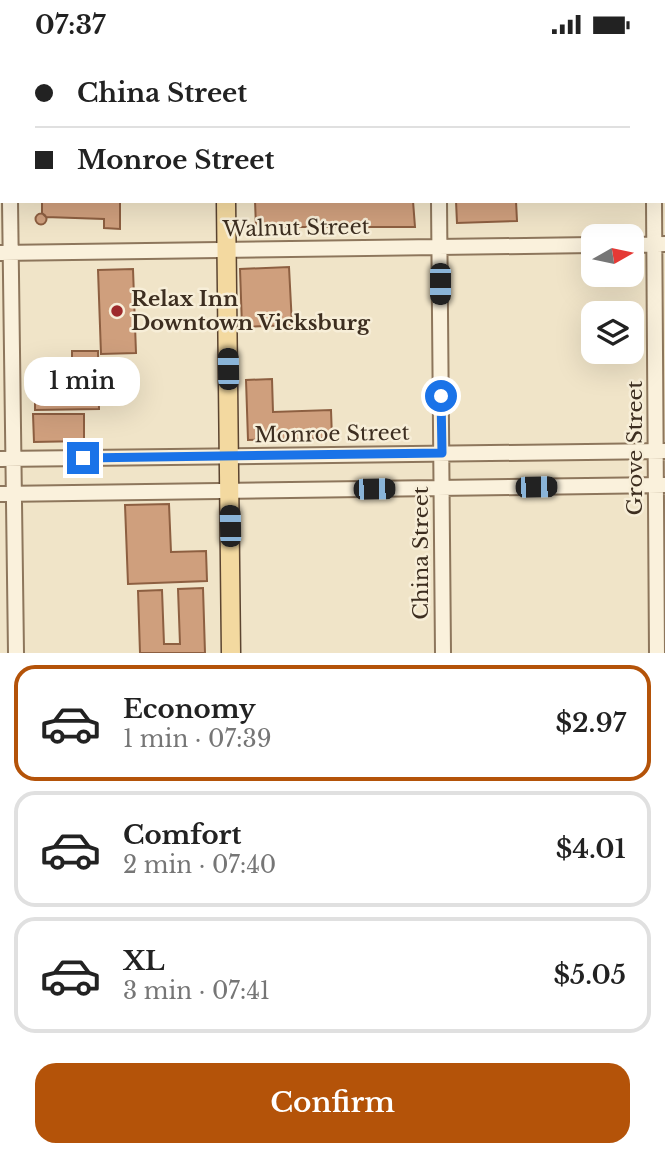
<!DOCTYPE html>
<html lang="en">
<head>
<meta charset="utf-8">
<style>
  body { margin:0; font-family:"Libre Baskerville",serif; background:#f2f2f2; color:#222; height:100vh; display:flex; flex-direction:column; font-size:26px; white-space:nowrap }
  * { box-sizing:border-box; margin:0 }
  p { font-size:23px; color:#767676 }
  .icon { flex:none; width:38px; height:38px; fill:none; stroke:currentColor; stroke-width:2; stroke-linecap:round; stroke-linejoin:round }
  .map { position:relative; height:604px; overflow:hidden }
  .sheet { display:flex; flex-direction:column; background:#fff; flex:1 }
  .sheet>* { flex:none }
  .top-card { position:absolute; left:0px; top:0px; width:665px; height:154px; box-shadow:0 7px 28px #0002; display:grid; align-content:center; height:154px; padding:0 35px; background:#fff }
  .needle { width:46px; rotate:81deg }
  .fabs { position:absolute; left:581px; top:175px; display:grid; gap:14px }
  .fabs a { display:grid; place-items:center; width:63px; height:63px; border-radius:14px; background:#fff; box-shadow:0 7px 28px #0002; font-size:35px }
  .end { position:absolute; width:32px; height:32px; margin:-16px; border:9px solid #1a73e8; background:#fff; box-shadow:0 0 0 4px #fff }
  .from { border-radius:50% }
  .bubble { position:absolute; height:49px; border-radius:21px; background:#fff; box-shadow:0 7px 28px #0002; font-size:23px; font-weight:600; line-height:49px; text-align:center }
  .car { position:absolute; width:21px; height:42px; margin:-21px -10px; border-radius:9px; box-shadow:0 0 5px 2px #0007; background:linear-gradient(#222 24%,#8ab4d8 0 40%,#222 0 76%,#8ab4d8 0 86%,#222 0) }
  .top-card b { display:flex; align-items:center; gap:24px; height:66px; font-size:26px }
  .top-card b+b { border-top:2px solid #e0e0e0 }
  .top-card i { width:18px; height:18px; background:#222 }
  ul { padding:12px 0 0; list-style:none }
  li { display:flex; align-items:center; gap:21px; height:116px; margin:0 14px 10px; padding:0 21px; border:4px solid #e0e0e0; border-radius:21px }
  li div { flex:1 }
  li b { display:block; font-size:26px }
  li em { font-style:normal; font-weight:600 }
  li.active { border-color:#b45309 }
  li>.icon { width:63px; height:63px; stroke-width:1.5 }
  .action { display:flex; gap:14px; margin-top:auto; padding:14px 35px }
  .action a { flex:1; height:80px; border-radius:21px; background:#b45309; color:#fff; font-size:28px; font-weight:600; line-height:80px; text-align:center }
  .status { display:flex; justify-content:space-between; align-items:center; height:49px; padding:0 35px; background:#fff; direction:ltr }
  .status svg { height:19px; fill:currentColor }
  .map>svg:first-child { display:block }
  .building { fill:#cf9f7d; stroke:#8d5f41; stroke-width:2 }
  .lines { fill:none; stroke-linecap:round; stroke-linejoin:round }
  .minor-casing { stroke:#8d765c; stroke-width:18 }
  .major-casing { stroke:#5b4430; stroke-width:21 }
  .minor { stroke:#faf1dc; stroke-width:14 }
  .major { stroke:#f3d9a0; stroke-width:18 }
  .route { stroke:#1a73e8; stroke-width:9 }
  .poi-dot { fill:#9e2a2b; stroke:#f7eed8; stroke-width:2.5 }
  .labels { text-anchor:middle; stroke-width:5; stroke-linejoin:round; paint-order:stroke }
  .street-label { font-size:21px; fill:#3d2e20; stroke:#f7eed8 }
  .poi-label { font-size:21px; font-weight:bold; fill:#3d2e20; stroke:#f7eed8; text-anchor:start }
</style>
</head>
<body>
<div class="status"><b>07:37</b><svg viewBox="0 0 49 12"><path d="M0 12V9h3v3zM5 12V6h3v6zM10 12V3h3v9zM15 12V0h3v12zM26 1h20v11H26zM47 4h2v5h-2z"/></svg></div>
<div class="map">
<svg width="665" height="604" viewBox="0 0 665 604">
  <rect width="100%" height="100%" fill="#f0e4c8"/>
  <path class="building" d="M114 0H201V2H114Z
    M453 0H504V2H453Z
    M563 0H630V2H563Z
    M42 152H120V180L104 179V170L46 168 42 164Z
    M255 152H413L415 178H256Z
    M456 152H516L517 172 457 174Z
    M35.5 170a5.5 5.5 0 1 1 11 0a5.5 5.5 0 1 1-11 0Z
    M289 218 292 276 242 278 240 220Z
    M133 220 136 304 101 305 98 221Z
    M72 302H98L99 360 35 361V318H72Z
    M272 330 273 363 331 361 332 389 248 391 246 331Z
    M33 365H84V392L34 393Z
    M169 455 171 503 206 502 207 532 128 535 125 456Z
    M203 539 205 604H140L138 542 162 541 164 595H180L178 540Z"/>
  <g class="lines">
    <g class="minor-casing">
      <path id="minor" d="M8 0V2
        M438 0V2
        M653 0V2
        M10 152 16 604
        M439 152 443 604
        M654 152 657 604
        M632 196 665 195
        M0 204 593 196
        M0 410 665 402
        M0 445 665 436"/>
    </g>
    <g class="major-casing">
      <path id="major" d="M224 0V2
        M226 152 231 604"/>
    </g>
    <use href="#minor" class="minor"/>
    <use href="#major" class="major"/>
  </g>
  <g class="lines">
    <path class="route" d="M83 409 442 404 441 347"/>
  </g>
  <circle class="poi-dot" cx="117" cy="262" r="7"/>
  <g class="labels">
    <g class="street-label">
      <text transform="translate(296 179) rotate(-1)" y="7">Walnut Street</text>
      <text transform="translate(332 385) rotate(-1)" y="7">Monroe Street</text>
      <text transform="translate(635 399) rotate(-90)" y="7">Grove Street</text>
      <text transform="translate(421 504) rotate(-90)" y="7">China Street</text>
    </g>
    <g class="poi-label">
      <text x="131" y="257">Relax Inn<tspan x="131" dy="24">Downtown Vicksburg</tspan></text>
    </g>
  </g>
</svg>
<div class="fabs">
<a><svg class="needle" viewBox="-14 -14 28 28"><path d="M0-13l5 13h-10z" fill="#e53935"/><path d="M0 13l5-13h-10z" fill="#767676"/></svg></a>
<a><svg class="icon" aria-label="layers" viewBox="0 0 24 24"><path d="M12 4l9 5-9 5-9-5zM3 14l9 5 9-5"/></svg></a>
</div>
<i class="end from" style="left:441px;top:347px"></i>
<i class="end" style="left:83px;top:409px"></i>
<div class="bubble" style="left:24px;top:308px;width:116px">1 min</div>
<i class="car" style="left:440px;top:235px;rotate:180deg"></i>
<i class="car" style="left:228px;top:320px;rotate:359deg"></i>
<i class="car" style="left:536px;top:438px;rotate:89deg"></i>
<i class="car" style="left:374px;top:440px;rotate:89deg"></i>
<i class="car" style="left:230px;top:477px;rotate:359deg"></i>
<div class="top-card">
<b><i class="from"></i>China Street</b>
<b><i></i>Monroe Street</b>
</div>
</div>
<section class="sheet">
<ul>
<li class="active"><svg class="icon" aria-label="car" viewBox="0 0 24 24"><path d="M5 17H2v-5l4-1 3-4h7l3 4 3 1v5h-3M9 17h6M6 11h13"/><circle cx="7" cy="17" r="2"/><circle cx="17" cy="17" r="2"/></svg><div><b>Economy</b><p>1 min · 07:39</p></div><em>$2.97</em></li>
<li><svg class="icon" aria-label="car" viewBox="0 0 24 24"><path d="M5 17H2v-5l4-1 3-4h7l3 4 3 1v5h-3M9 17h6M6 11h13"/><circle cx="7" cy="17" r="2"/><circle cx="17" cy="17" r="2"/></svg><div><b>Comfort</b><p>2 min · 07:40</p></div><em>$4.01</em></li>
<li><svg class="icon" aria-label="car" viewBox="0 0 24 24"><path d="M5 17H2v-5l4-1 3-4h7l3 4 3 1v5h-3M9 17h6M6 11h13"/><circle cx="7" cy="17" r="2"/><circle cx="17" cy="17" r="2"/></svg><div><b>XL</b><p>3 min · 07:41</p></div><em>$5.05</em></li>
</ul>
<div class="action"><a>Confirm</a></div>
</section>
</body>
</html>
